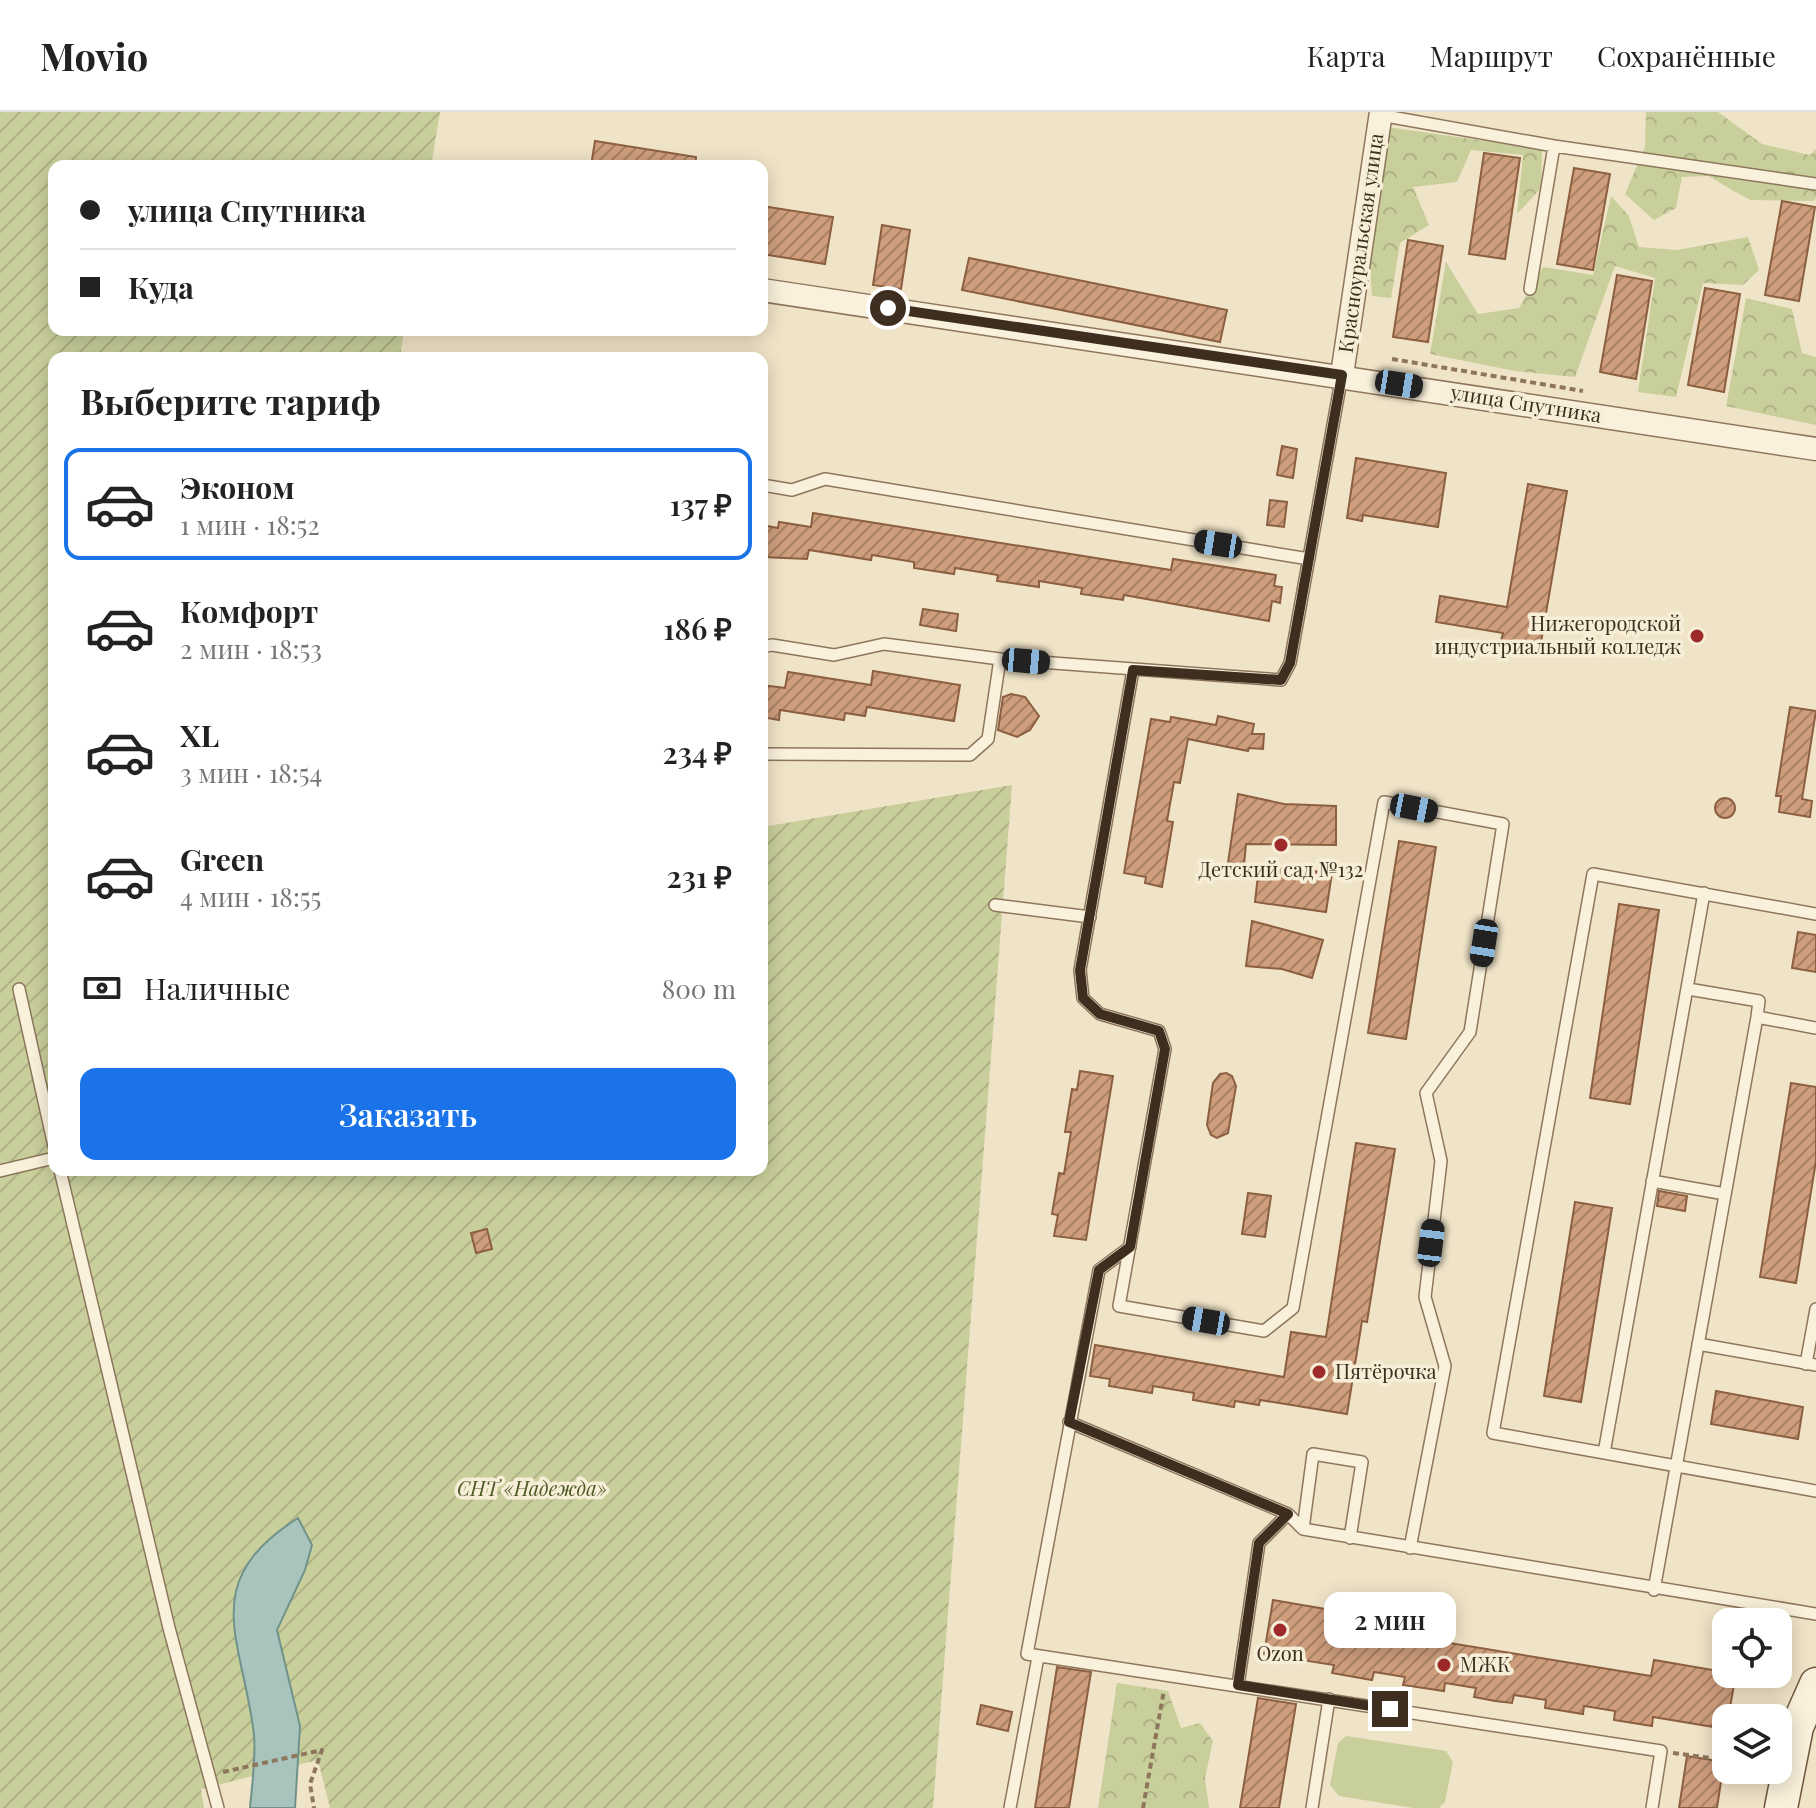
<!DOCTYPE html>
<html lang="ru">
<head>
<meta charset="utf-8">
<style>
  body { margin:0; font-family:"Playfair Display",serif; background:#f2f2f2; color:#222; height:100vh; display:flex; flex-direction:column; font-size:30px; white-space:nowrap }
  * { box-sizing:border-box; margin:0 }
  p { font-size:26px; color:#767676 }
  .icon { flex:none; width:44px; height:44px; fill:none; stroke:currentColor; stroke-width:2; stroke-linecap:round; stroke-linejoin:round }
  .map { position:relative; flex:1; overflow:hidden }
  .sheet { position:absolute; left:48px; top:240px; width:720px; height:824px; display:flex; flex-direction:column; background:#fff; border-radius:16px; box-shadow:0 4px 20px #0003 }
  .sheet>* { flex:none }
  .banner { position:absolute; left:48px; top:48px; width:720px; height:176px; border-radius:16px; box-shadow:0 4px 20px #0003; display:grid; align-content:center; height:176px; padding:0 32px; background:#fff }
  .tools { position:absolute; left:1712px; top:1496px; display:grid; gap:16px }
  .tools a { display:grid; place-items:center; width:80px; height:80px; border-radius:16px; background:#fff; box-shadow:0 4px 20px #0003; font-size:40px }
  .end { position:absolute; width:36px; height:36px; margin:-18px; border:10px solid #3d2e20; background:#fff; box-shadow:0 0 0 4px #fff }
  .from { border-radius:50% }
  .bubble { position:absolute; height:56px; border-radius:16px; background:#fff; box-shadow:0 4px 20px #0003; font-size:26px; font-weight:600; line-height:56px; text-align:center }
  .car { position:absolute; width:24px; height:48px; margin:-24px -12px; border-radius:10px; box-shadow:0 0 6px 2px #0007; background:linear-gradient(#222 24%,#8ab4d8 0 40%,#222 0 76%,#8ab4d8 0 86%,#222 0) }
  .banner b { display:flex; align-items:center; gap:28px; height:76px; font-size:30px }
  .banner b+b { border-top:2px solid #e0e0e0 }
  .banner i { width:20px; height:20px; background:#222 }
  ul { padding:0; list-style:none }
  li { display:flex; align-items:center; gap:24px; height:112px; margin:0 16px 12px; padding:0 16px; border:4px solid transparent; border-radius:16px }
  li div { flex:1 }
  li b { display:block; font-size:30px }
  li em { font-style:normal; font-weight:600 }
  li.on { border-color:#1a73e8 }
  li>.icon { width:72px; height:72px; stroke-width:1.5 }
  h2 { padding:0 32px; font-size:36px; line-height:96px }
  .pay { display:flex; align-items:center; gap:20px; height:88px; padding:0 32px; font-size:30px }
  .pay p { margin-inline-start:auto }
  .cta { display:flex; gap:16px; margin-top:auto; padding:16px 32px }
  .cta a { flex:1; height:92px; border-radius:16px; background:#1a73e8; color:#fff; font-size:32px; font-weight:600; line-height:92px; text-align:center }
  header { display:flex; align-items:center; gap:48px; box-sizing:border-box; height:112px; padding:0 40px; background:#fff; border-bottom:2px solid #e0e0e0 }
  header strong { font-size:38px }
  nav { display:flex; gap:44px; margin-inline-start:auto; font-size:28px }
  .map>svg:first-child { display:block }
  .forest { fill:url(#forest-crowns) }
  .garden { fill:url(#garden-furrows) }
  .pitch { fill:#c9cf9b }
  .water { fill:#a9c4bc; stroke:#6f938a; stroke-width:2 }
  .building { fill:url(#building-hatch); stroke:#8d5f41; stroke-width:2 }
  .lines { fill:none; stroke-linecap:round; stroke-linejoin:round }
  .lane-casing { stroke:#8d765c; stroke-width:14 }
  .street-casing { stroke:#8d765c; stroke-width:25 }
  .secondary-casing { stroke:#6f573f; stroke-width:35 }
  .path { stroke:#8d765c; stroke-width:4; stroke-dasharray:6 4; stroke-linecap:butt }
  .lane { stroke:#faf1dc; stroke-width:11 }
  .street { stroke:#faf1dc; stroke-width:22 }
  .secondary { stroke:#faf1dc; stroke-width:32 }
  .route { stroke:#3d2e20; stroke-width:10 }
  .poi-dot { fill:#9e2a2b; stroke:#f7eed8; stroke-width:3 }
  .labels { text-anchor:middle; stroke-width:7; stroke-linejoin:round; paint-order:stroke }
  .street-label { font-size:20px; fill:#3d2e20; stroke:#f7eed8 }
  .poi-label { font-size:20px; fill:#3d2e20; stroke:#f7eed8 }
  .park-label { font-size:20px; font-style:italic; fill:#4d5a26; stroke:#f7eed8 }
</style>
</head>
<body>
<header>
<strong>Movio</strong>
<nav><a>Карта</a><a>Маршрут</a><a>Сохранённые</a></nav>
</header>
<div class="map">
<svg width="1816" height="1696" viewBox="0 0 1816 1696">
  <defs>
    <pattern id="forest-crowns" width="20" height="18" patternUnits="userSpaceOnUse" patternTransform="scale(2)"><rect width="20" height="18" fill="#c9cf9b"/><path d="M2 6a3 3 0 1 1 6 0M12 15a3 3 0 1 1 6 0" fill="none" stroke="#aeb285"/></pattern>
    <pattern id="garden-furrows" width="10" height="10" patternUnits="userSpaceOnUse" patternTransform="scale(2)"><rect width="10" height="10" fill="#c9cf9b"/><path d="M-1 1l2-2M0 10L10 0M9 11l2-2" fill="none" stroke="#aeb285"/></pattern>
    <pattern id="building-hatch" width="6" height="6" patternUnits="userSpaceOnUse" patternTransform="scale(2)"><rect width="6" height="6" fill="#cf9f7d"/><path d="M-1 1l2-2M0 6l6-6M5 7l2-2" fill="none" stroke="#a98266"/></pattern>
  </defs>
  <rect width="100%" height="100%" fill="#f0e4c8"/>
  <path class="forest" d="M1646 0H1718L1762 32 1810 43 1816 37V86L1813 89 1750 88 1708 64 1682 65 1676 96 1654 108 1625 82 1645 35Z
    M1387 15 1542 37 1541 76 1517 102 1523 43 1471 38 1457 70 1413 75 1429 113 1400 131 1391 186 1372 184 1367 116Z
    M1611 84 1629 104 1639 135 1677 138 1748 125 1759 158 1743 173 1703 171 1676 285 1638 280 1655 166 1615 154 1575 265 1515 259 1430 242 1446 150 1478 202 1519 196 1543 155 1593 163Z
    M1746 186 1792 197 1802 241 1816 245V313L1726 294Z
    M1117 1571 1168 1579 1181 1616 1200 1611 1213 1629 1205 1666 1209 1696H1098Z"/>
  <path class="garden" d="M0 0H440L431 54H54V218H404L400 246H54V1058H762V715L1012 673 933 1696H330L318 1648 201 1677 204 1696H0Z"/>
  <path class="pitch" d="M1346 1624 1446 1639 1453 1650 1445 1690 1439 1696H1413L1339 1684 1330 1673 1338 1631Z"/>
  <path class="water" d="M298 1406 312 1433 305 1458 277 1518 300 1614 295 1696H250C252 1673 256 1646 254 1623 243 1527 196 1471 298 1406Z"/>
  <path class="building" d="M595 29 696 45 695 54H591Z
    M1484 41 1520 46 1505 147 1469 142Z
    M1574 56 1610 62 1593 158 1557 152Z
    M1782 89 1815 95 1799 189 1765 183Z
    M762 94 833 105 825 152 762 142Z
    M882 113 910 118 901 177 873 173Z
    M1408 128 1443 134 1428 230 1393 225Z
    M969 146 1227 198 1220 230 962 178Z
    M1617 163 1652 169 1636 267 1600 260Z
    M1705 176 1740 182 1724 280 1688 273Z
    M1282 334 1297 337 1293 366 1277 363Z
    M1356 346 1446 361 1438 415 1363 403 1362 409 1347 406Z
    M1528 372 1567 379 1540 536 1501 529 1503 521 1436 510 1440 484 1507 495Z
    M1270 388 1287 390 1284 415 1267 413Z
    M813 401 1171 458 1173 447 1276 463 1274 474 1282 475 1280 491 1272 489 1269 509 1124 483 1123 488 1081 482 1082 476 1039 469V475L997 469 998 463 955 456 954 462 914 456V450L872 443 871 448 809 438 807 447 762 445V413L778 416 779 410 811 415Z
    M923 497 958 502 956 519 920 513Z
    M873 559 960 573 954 609 867 595 865 604 845 601 844 608 780 598 779 608 762 605V573L785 576 788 560 871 573Z
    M1011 582 1025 585 1039 604 1030 618 1017 625 998 618 1003 585Z
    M1790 595 1816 599 1802 687 1812 689 1810 705 1779 700 1781 684H1776Z
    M1218 604 1254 612 1252 622H1264L1263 637 1249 636 1248 639 1188 627 1180 671 1174 670 1167 709 1173 710 1162 775 1145 771 1146 765 1124 761 1151 607 1170 610 1171 605 1216 613Z
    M1238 682 1284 692 1336 694V733L1246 732 1244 753 1228 751Z
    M1715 696a10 10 0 1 1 20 0a10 10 0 1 1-20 0Z
    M1399 729 1436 735 1406 927 1368 921Z
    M1259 754 1332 761 1326 800 1255 790Z
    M1619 792 1659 798 1630 992 1590 986Z
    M1252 809 1323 828 1312 866 1282 857 1246 854Z
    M1798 820 1816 823V860L1792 856Z
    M1080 959 1113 964 1086 1128 1054 1124 1058 1103 1052 1102 1059 1061 1064 1062 1071 1020H1065L1072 977 1077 978Z
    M1226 961 1232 964 1236 974 1228 1021 1217 1026 1211 1023 1207 1013 1213 971 1220 962Z
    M1791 971 1816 975V1049L1796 1171 1760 1165Z
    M1356 1031 1395 1037 1367 1210 1362 1209 1347 1302 1260 1288 1259 1293 1235 1289 1234 1295 1193 1288 1194 1281 1153 1274 1152 1281 1109 1274 1110 1267 1090 1264 1095 1233 1284 1265 1291 1220 1326 1225Z
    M1659 1079 1687 1084 1685 1099 1657 1094Z
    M1248 1081 1271 1084 1265 1125 1242 1122Z
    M1575 1090 1612 1096 1581 1290 1544 1284Z
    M487 1117 492 1137 476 1141 471 1121Z
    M1716 1279 1803 1295 1798 1327 1711 1312Z
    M1273 1488 1349 1501 1346 1514 1651 1564 1654 1548 1736 1562 1726 1617 1653 1605 1652 1614 1614 1608 1615 1599 1584 1594 1583 1602 1545 1596 1546 1588 1514 1583 1512 1591 1495 1589 1474 1585 1476 1576 1445 1571 1444 1579 1403 1573 1405 1565 1374 1560 1372 1568 1332 1561 1334 1553 1264 1542Z
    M1057 1555 1091 1560 1069 1696H1035Z
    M1258 1586 1296 1592 1279 1696H1240Z
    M981 1593 1012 1600 1008 1619 977 1612Z
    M1687 1644 1724 1650 1717 1696H1679Z"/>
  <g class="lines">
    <g class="lane-casing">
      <path id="lane" d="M1380 3 1554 34 1816 72
        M1530 177 1554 34
        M762 373 792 378 825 367 1309 447
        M762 535 772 533 834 543 884 532 1000 547 1281 568 1290 551 1342 263
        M1133 558 1080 858 1083 886 1100 902 1159 919 1165 937 1119 1194 1264 1219 1293 1196 1384 690 1503 712 1470 920 1426 981 1441 1049 1425 1185 1445 1254 1410 1436
        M762 642 970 643 988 627 1000 547
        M995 793 1090 805
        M1816 802 1593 762 1493 1321 1816 1379
        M19 877 54 1034
        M1688 877 1759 889 1757 905 1816 916
        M60 1058 169 1516 218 1696
        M0 1059 54 1046
        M1652 1069 1725 1082
        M1130 1135 1099 1158 1027 1542 1661 1639 1652 1696
        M1698 1232 1816 1253
        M1806 1252 1816 1197
        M1069 1310 1288 1402
        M1604 1341 1704 781
        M1303 1417 1313 1342 1362 1350 1350 1426
        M1654 1478 1757 905
        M1238 1573 1259 1431 1288 1402 1303 1417 1816 1502
        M1010 1696 1038 1545
        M1312 1696 1329 1587"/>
    </g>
    <g class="street-casing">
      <path id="street" d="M762 178 1816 337
        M1342 263 1381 0"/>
    </g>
    <g class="secondary-casing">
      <path id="secondary" d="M1781 1696 1797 1615 1816 1572"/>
    </g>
    <path class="path" d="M1392 247 1583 279
      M1673 1641 1726 1648
      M223 1660 322 1638 310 1672 314 1696
      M1143 1696 1164 1578"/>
    <use href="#lane" class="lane"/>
    <use href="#street" class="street"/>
    <use href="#secondary" class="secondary"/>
  </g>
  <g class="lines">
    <path class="route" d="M888 196 1342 263 1290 551 1281 568 1133 558 1080 858 1083 886 1100 902 1159 919 1165 937 1130 1135 1099 1158 1069 1310 1288 1402 1259 1431 1238 1573 1390 1597"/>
  </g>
  <g class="poi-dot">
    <circle cx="1697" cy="524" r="8"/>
    <circle cx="1281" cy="733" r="8"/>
    <circle cx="1319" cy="1260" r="8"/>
    <circle cx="1280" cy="1518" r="8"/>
    <circle cx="1444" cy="1553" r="8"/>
  </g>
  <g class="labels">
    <g class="street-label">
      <text transform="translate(1361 131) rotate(-82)" y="7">Красноуральская улица</text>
      <text transform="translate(1526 292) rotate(9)" y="7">улица Спутника</text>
    </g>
    <g class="poi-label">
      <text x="1681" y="519" text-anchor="end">Нижегородской<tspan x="1681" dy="23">индустриальный колледж</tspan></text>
      <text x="1281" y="765">Детский сад №132</text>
      <text x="1335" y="1267" text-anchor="start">Пятёрочка</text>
      <text x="1280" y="1549">Ozon</text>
      <text x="1460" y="1560" text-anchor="start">МЖК</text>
    </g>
    <g class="park-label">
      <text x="532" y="1384">СНТ «Надежда»</text>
    </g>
  </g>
</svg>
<div class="tools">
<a><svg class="icon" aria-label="locate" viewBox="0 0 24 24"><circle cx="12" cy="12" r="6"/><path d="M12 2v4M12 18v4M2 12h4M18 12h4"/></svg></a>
<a><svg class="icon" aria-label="layers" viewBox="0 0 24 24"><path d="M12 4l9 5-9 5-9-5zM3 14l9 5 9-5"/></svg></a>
</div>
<i class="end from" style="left:888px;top:196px"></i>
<i class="end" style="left:1390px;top:1597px"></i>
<div class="bubble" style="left:1324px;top:1480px;width:132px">2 мин</div>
<i class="car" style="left:1399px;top:272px;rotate:99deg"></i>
<i class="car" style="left:1218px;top:432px;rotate:279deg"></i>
<i class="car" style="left:1026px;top:549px;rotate:95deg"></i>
<i class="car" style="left:1414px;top:696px;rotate:101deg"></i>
<i class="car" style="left:1484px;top:831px;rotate:189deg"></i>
<i class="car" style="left:1431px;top:1131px;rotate:7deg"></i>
<i class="car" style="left:1206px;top:1209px;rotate:280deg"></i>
<div class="banner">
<b><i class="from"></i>улица Спутника</b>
<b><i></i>Куда</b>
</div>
<section class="sheet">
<h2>Выберите тариф</h2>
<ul>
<li class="on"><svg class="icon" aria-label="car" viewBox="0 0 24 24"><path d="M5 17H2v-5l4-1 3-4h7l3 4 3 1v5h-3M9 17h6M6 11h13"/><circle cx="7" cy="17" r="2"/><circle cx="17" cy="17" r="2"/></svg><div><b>Эконом</b><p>1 мин · 18:52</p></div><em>137 ₽</em></li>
<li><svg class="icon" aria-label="car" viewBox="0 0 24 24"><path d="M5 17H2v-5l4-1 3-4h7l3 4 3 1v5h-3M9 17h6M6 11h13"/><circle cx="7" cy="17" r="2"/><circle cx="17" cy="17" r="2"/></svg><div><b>Комфорт</b><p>2 мин · 18:53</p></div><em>186 ₽</em></li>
<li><svg class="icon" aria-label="car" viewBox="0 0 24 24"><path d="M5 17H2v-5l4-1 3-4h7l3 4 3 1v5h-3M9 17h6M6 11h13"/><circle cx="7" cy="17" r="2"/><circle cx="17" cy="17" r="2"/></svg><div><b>XL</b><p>3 мин · 18:54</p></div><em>234 ₽</em></li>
<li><svg class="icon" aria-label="car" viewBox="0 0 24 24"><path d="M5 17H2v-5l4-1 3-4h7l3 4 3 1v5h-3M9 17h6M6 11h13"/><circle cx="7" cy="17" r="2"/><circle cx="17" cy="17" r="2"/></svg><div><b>Green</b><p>4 мин · 18:55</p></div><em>231 ₽</em></li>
</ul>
<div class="pay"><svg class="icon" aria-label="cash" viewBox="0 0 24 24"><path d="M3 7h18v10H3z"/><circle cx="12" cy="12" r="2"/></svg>Наличные<p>800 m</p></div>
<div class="cta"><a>Заказать</a></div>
</section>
</div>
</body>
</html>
